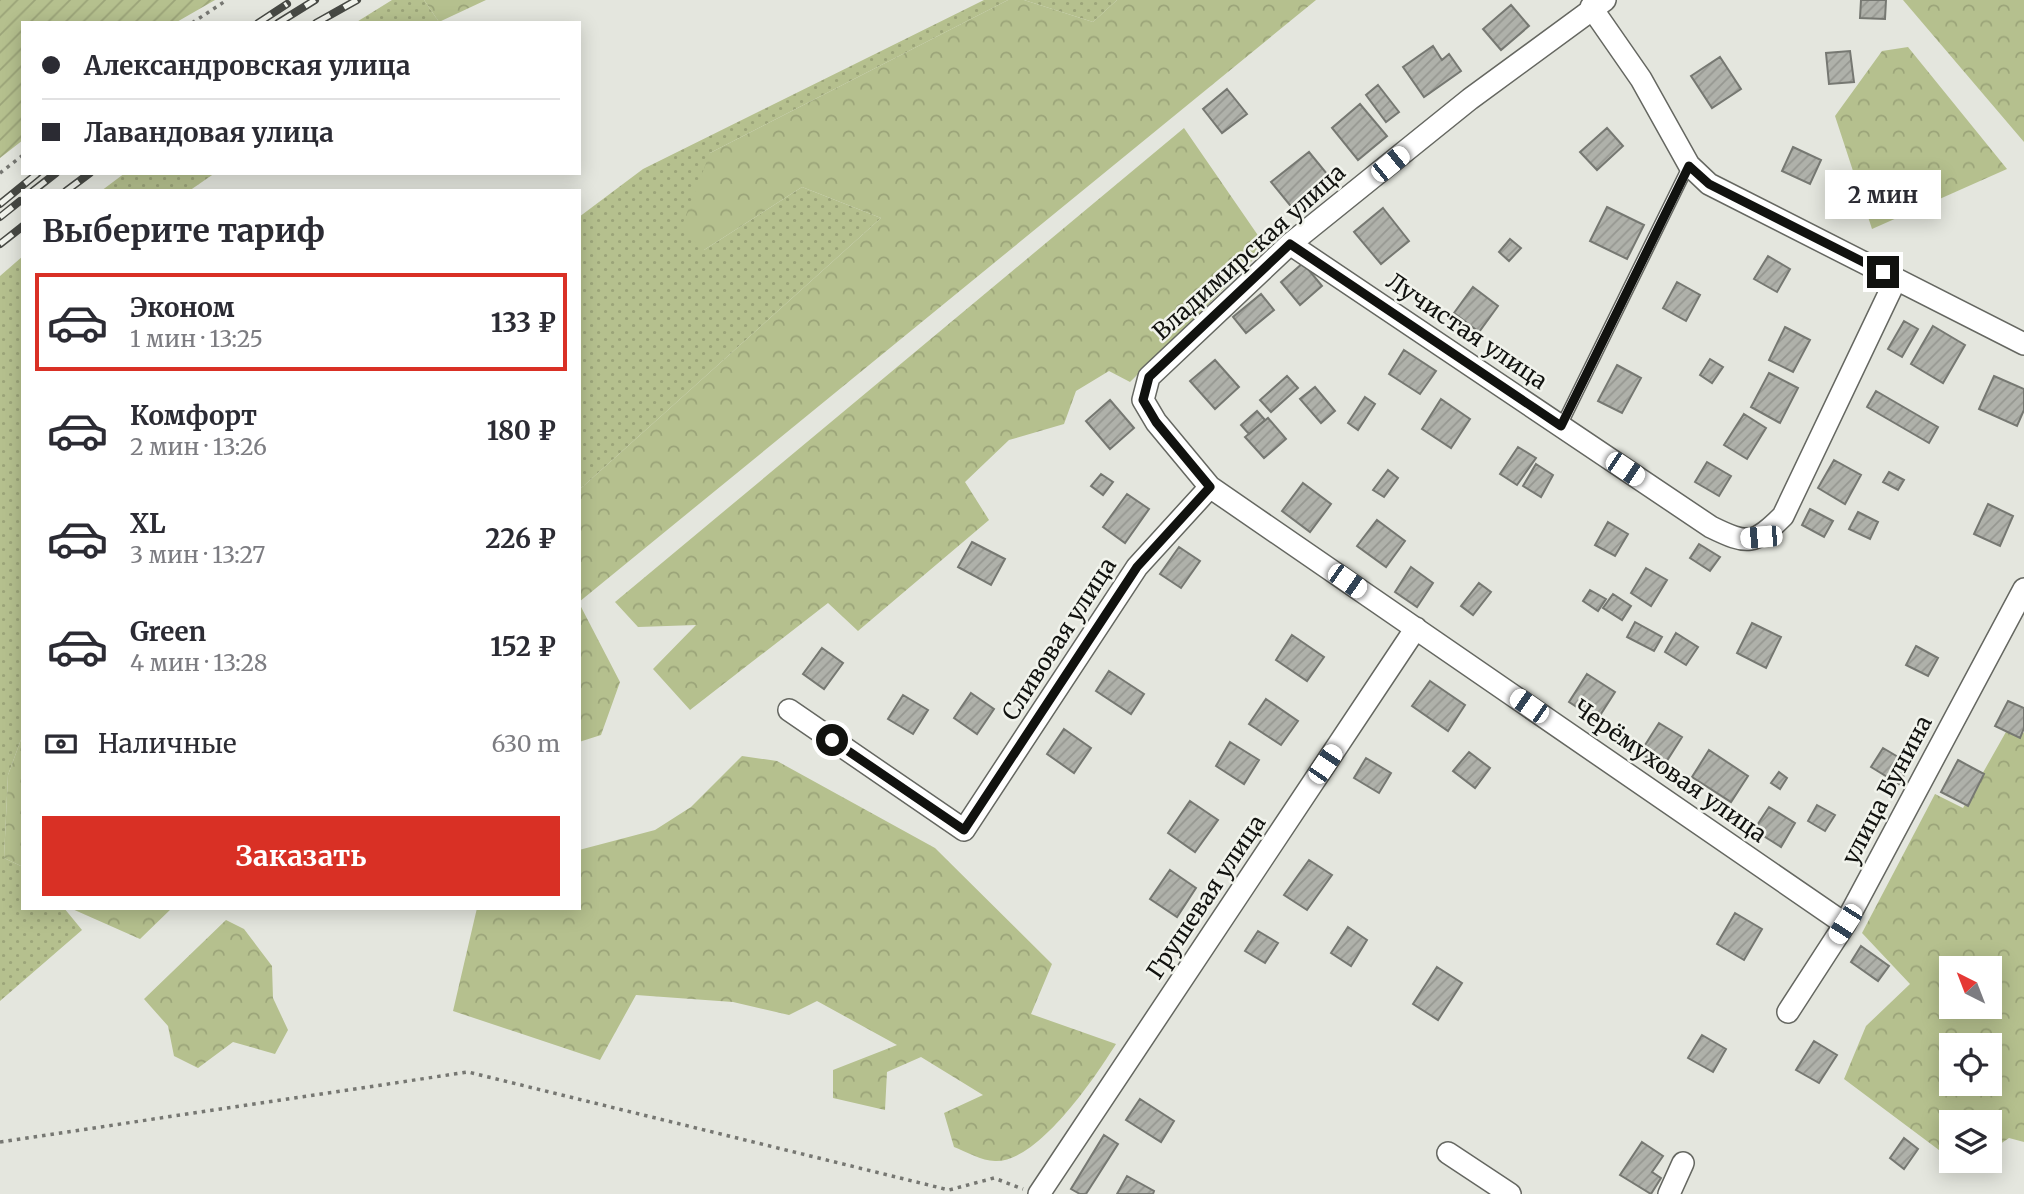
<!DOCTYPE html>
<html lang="ru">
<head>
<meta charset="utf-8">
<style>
  body { margin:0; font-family:Merriweather,serif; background:#f2f2f3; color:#2b2b33; height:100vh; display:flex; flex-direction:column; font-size:26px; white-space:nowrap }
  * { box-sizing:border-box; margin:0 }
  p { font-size:23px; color:#7c7c81 }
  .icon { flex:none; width:38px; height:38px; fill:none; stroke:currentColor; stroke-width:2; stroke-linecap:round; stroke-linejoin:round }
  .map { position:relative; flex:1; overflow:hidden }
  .side { position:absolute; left:21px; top:189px; width:560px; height:721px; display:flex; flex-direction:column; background:#fff; border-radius:0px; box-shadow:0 4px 18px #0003 }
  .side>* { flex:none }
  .hud { position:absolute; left:21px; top:21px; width:560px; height:154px; border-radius:0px; box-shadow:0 4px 18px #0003; display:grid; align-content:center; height:154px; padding:0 21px; background:#fff }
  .needle { width:46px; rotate:318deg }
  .buttons { position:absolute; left:1939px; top:956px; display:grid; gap:14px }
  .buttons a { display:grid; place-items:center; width:63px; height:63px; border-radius:0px; background:#fff; box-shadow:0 4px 18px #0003; font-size:35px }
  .end { position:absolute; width:32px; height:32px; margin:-16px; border:9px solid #11120f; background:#fff; box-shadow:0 0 0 4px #fff }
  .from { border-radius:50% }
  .bubble { position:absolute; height:49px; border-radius:0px; background:#fff; box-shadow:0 4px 18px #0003; font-size:23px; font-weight:700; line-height:49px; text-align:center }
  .car { position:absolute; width:21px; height:42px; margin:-21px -10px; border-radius:9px; box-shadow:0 0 5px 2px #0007; background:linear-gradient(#fff 24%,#345 0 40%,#fff 0 76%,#345 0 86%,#fff 0) }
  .hud b { display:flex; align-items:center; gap:24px; height:66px; font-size:26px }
  .hud b+b { border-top:2px solid #e1e1e2 }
  .hud i { width:18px; height:18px; background:#2b2b33 }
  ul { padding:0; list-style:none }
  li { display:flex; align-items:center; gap:21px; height:98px; margin:0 14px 10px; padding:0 7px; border:4px solid transparent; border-radius:0px }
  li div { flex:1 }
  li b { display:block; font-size:26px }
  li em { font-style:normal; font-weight:700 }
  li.selected { border-color:#d93025 }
  li>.icon { width:63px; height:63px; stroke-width:1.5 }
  h2 { padding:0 21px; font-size:32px; line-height:84px }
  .pay { display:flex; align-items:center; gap:18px; height:77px; padding:0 21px; font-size:26px }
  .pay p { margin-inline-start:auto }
  .action { display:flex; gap:14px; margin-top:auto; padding:14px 21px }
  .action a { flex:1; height:80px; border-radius:0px; background:#d93025; color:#fff; font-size:28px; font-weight:700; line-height:80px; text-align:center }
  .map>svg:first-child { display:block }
  .grass { fill:url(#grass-dots) }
  .forest { fill:url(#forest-crowns); fill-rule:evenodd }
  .garden { fill:url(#garden-furrows) }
  .building { fill:url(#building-hatch); stroke:#767872; stroke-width:2 }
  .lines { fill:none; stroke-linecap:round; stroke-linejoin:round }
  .service-casing { stroke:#656761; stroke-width:13 }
  .minor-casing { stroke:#656761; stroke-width:24 }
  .path { stroke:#767772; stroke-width:3.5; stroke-dasharray:3.5 5; stroke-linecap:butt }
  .service { stroke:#fff; stroke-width:10 }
  .minor { stroke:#fff; stroke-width:21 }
  .rail-casing { stroke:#474944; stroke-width:8 }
  .rail { stroke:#f1f3ec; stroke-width:5; stroke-dasharray:16; stroke-linecap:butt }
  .route { stroke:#11120f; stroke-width:9 }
  .labels { text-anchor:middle; stroke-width:5; stroke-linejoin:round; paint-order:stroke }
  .street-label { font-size:23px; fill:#11120f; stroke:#f1f3ec }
</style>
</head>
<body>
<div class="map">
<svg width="2024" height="1194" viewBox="0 0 2024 1194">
  <defs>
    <pattern id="grass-dots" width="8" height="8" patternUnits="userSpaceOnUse" patternTransform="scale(1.75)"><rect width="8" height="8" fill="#b5c08e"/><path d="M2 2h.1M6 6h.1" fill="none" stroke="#9ba479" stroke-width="1.8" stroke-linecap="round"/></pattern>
    <pattern id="forest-crowns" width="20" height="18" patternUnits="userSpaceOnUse" patternTransform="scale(1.75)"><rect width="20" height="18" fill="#b5c08e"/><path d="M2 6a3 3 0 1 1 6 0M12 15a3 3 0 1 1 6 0" fill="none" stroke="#9ba479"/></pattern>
    <pattern id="garden-furrows" width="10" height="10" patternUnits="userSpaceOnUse" patternTransform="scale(1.75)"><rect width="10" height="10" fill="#b5c08e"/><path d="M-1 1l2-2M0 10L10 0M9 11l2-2" fill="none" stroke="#9ba479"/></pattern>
    <pattern id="building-hatch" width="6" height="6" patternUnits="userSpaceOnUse" patternTransform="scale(1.75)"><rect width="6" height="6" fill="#afb1aa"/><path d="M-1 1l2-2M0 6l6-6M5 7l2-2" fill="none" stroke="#969791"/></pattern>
  </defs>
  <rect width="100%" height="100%" fill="#e4e6de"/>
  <path class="grass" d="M392 0H424L439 22 355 23Z
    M984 0H1008L710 153 704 250 802 187 881 218 579 490V217L643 169Z
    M1024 0H1117L1093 22Z
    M125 173H215L189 191H101Z
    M23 256V734L8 775 4 858 23 867V908H64L82 930 0 1001V276Z"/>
  <path class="forest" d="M424 0H486L439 22Z
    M1008 0H1024L1093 22 1117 0H1316L579 602V490L881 218 802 187 704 250 681 228 710 153Z
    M1903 0H2024V142Z
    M1908 47 2007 169 1872 229 1835 116 1882 51Z
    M1184 128 1266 247 1130 382 1109 371 1076 391 1064 424 1009 440 965 482 989 520 858 631 828 603 690 710 653 669 696 625 638 627 615 602Z
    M579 603 620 682 601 735 579 742Z
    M2011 723 2024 733V1142L2009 1138 1990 1151V1122H1951V1159L1844 1079 1866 1026 1910 984 1862 933 1935 794 1963 808ZM1951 968H1990V1006H1951ZM1951 1045H1990V1083H1951Z
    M23 734V867L4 858 8 775Z
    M742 756 777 761 935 848 1052 964 1031 1014 1116 1044C1096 1076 1038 1163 995 1161 982 1161 965 1151 954 1147L944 1113 983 1095 921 1057 887 1072 885 1110 833 1098V1070L897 1045 817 1001 789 1015 733 1002 636 995 600 1060 453 1011 477 908H579V850L655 830 691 807Z
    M70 908H172L140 939Z
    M226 920 244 929 272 966 273 998 288 1030 275 1054 233 1042 198 1068 174 1056 168 1026 144 999Z"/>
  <path class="garden" d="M0 0H215L175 23H23V140L0 158Z"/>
  <path class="building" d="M1861 0H1886L1885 19 1860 18Z
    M1511 5 1529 26 1501 50 1483 29Z
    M1433 46 1442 60 1449 54 1461 71 1424 97 1403 67Z
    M1850 51 1854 82 1829 84 1826 53Z
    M1720 57 1741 89 1712 108 1691 76Z
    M1378 85 1399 112 1386 122 1366 95Z
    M1227 89 1247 114 1222 133 1203 109Z
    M1360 104 1387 136 1358 160 1332 128Z
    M1607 128 1623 146 1597 170 1580 152Z
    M1793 147 1821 160 1810 184 1782 171Z
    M1309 152 1332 180 1294 210 1271 182Z
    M1607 207 1644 225 1627 259 1590 241Z
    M1383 208 1409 241 1381 264 1354 232Z
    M1510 239 1521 248 1509 261 1499 252Z
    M1768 256 1790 269 1777 292 1754 279Z
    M1303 263 1322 286 1300 305 1281 282Z
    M1677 282 1700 295 1686 321 1663 308Z
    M1473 287 1498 306 1479 332 1454 313Z
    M1261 294 1274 310 1246 333 1233 317Z
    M1904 321 1918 329 1902 357 1888 349Z
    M1933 326 1965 345 1943 383 1911 364Z
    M1785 327 1810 340 1793 372 1769 360Z
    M1404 350 1436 371 1420 394 1389 374Z
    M1710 359 1723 367 1712 383 1700 375Z
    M1215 360 1239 387 1215 409 1190 381Z
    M1617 365 1641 378 1622 413 1598 401Z
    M1769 373 1798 388 1780 423 1751 407Z
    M1287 376 1298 388 1271 412 1260 400Z
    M1994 376 2024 389V410L2017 426 1979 409Z
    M1315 387 1335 411 1321 423 1300 399Z
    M1876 391 1938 427 1929 443 1867 407Z
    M1365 397 1375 404 1358 430 1348 423Z
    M1441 399 1470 419 1451 448 1422 429Z
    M1110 400 1134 428 1110 449 1086 421Z
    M1257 411 1265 420 1249 434 1241 425Z
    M1744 414 1766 428 1747 459 1724 445Z
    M1268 418 1286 439 1264 458 1245 437Z
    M1518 447 1536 458 1517 485 1500 474Z
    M1834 460 1861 475 1845 504 1818 488Z
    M1707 462 1731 476 1719 496 1695 482Z
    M1536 464 1553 475 1541 497 1523 486Z
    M1388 470 1398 478 1384 497 1373 490Z
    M1889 472 1904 480 1898 490 1883 482Z
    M1101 474 1113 482 1103 495 1091 486Z
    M1303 483 1331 504 1310 532 1282 511Z
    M1127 494 1149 509 1125 543 1103 527Z
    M1988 504 2013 516 2000 546 1974 534Z
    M1810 509 1833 521 1824 537 1802 525Z
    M1858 512 1878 522 1870 539 1849 529Z
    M1377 520 1405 541 1386 567 1357 546Z
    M1608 522 1628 534 1615 556 1595 545Z
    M972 542 1005 559 991 585 958 567Z
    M1699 544 1720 557 1710 571 1690 558Z
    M1179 547 1200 561 1181 588 1160 574Z
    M1411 567 1433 583 1417 607 1395 592Z
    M1646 568 1667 580 1651 606 1631 593Z
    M1479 583 1491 592 1473 615 1461 606Z
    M1590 590 1606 599 1598 611 1583 601Z
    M1613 594 1631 606 1622 620 1603 608Z
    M1635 622 1662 637 1654 651 1627 637Z
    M1752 623 1781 637 1766 668 1737 653Z
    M1676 633 1698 647 1686 665 1665 652Z
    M1292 635 1324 657 1307 681 1276 660Z
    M1916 646 1938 658 1928 676 1906 665Z
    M822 648 843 663 824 689 803 674Z
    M1109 671 1144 694 1131 714 1096 691Z
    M1587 674 1615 692 1597 720 1569 702Z
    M1430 681 1465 705 1448 731 1412 706Z
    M971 693 994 709 977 734 954 718Z
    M903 695 928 710 913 734 888 719Z
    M1266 699 1298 721 1281 745 1249 724Z
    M2008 701 2024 708V728L2020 738 1995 726Z
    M1659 723 1682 737 1663 767 1640 753Z
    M1064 729 1091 748 1074 773 1047 754Z
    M1230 742 1259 760 1244 784 1216 766Z
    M1883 748 1910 764 1899 784 1871 767Z
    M1709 750 1748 776 1731 802 1692 777Z
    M1469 752 1490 768 1475 788 1453 771Z
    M1366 758 1391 773 1379 793 1354 778Z
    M1958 760 1984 774 1968 806 1941 792Z
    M1779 772 1787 778 1780 789 1771 783Z
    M1190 801 1218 820 1195 852 1168 833Z
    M1817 805 1835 815 1825 831 1808 821Z
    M1769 807 1795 823 1781 847 1754 830Z
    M1309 860 1332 875 1307 910 1284 895Z
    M1170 870 1196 888 1177 917 1150 899Z
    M1735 913 1762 929 1744 960 1717 944Z
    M1348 927 1367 940 1351 966 1331 953Z
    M1258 931 1278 943 1265 963 1245 951Z
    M1861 946 1889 966 1878 981 1851 962Z
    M1437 967 1462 983 1438 1020 1413 1004Z
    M1702 1035 1726 1049 1713 1072 1688 1058Z
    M1814 1041 1837 1055 1819 1083 1796 1070Z
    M1140 1099 1174 1121 1161 1142 1126 1120Z
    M1104 1135 1118 1144 1086 1194H1080L1071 1189Z
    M1904 1138 1918 1149 1904 1169 1890 1158Z
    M1642 1142 1663 1156 1652 1172 1661 1178 1651 1194 1620 1175Z
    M1127 1176 1154 1191 1153 1194H1117Z"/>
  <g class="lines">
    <g class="service-casing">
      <path id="service" d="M1561 426 1689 165"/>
    </g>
    <g class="minor-casing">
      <path id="minor" d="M1605 0 1470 99 1290 244 1149 377 1143 400 1156 422 1210 487 1845 924
        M1591 7 1641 79 1689 165 1709 184 2024 344
        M1290 244 1711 527C1748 545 1754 545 1783 516L1896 279
        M789 710 964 830 1137 567 1210 487
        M1788 1012 1845 924 2024 589
        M1448 1153 1510 1194
        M1039 1194 1416 628
        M1669 1194 1683 1163"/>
    </g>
    <path class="path" d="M192 23 227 0
      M0 173 23 155
      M0 1142 468 1072 949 1190 994 1178 1023 1189"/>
    <use href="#service" class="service"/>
    <use href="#minor" class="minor"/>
    <g class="rail-casing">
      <path id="rail" d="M258 23 287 4
        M278 23 315 0
        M316 23 357 0
        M33 191 56 173
        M66 191 90 173
        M0 204 38 173
        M0 217 20 201
        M0 244 23 226"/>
    </g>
    <use href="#rail" class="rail"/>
  </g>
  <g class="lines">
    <path class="route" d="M832 740 964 830 1137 567 1210 487 1156 422 1143 400 1149 377 1290 244 1561 426 1689 166 1709 184 1883 272"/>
  </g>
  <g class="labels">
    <g class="street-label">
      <text transform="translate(1249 252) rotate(-42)" y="8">Владимирская улица</text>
      <text transform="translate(1467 331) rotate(34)" y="8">Лучистая улица</text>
      <text transform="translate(1059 639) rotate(-57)" y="8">Сливовая улица</text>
      <text transform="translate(1670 771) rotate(35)" y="8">Черёмуховая улица</text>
      <text transform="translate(1887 790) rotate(-62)" y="8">улица Бунина</text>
      <text transform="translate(1206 897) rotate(-56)" y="8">Грушевая улица</text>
    </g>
  </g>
</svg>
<div class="buttons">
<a><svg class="needle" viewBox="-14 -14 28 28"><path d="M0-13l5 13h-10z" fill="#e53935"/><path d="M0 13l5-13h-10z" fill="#7c7c81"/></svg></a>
<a><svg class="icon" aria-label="locate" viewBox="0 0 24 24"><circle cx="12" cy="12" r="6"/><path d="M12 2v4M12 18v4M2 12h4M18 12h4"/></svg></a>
<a><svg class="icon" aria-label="layers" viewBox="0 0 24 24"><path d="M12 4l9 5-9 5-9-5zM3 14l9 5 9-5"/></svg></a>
</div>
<i class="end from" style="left:832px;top:740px"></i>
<i class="end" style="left:1883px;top:272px"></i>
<div class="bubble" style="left:1825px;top:170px;width:116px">2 мин</div>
<i class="car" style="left:1390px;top:164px;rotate:51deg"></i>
<i class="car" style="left:1625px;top:469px;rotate:124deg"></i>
<i class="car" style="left:1761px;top:537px;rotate:265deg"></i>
<i class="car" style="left:1347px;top:581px;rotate:125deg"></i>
<i class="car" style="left:1529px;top:706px;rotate:305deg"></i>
<i class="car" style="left:1325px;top:764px;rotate:34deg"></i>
<i class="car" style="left:1845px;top:924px;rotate:213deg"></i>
<div class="hud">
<b><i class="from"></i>Александровская улица</b>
<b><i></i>Лавандовая улица</b>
</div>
<section class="side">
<h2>Выберите тариф</h2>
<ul>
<li class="selected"><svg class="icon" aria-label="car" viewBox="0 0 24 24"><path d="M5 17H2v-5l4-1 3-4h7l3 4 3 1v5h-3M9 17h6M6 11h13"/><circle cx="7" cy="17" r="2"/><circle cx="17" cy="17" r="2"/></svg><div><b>Эконом</b><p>1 мин · 13:25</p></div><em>133 ₽</em></li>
<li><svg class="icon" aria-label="car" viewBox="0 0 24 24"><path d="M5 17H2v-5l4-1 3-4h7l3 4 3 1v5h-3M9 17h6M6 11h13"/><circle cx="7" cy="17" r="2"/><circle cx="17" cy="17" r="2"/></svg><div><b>Комфорт</b><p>2 мин · 13:26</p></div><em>180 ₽</em></li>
<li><svg class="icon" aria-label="car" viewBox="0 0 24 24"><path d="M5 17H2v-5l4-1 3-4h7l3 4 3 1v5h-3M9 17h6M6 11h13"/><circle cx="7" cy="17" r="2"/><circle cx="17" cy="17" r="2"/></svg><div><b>XL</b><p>3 мин · 13:27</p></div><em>226 ₽</em></li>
<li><svg class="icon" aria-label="car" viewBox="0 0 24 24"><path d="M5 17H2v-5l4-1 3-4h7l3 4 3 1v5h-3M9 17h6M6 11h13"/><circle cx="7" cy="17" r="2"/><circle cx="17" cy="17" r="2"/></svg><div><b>Green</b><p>4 мин · 13:28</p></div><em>152 ₽</em></li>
</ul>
<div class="pay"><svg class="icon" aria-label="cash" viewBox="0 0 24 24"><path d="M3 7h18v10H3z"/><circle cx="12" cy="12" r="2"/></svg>Наличные<p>630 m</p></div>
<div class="action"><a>Заказать</a></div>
</section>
</div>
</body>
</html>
